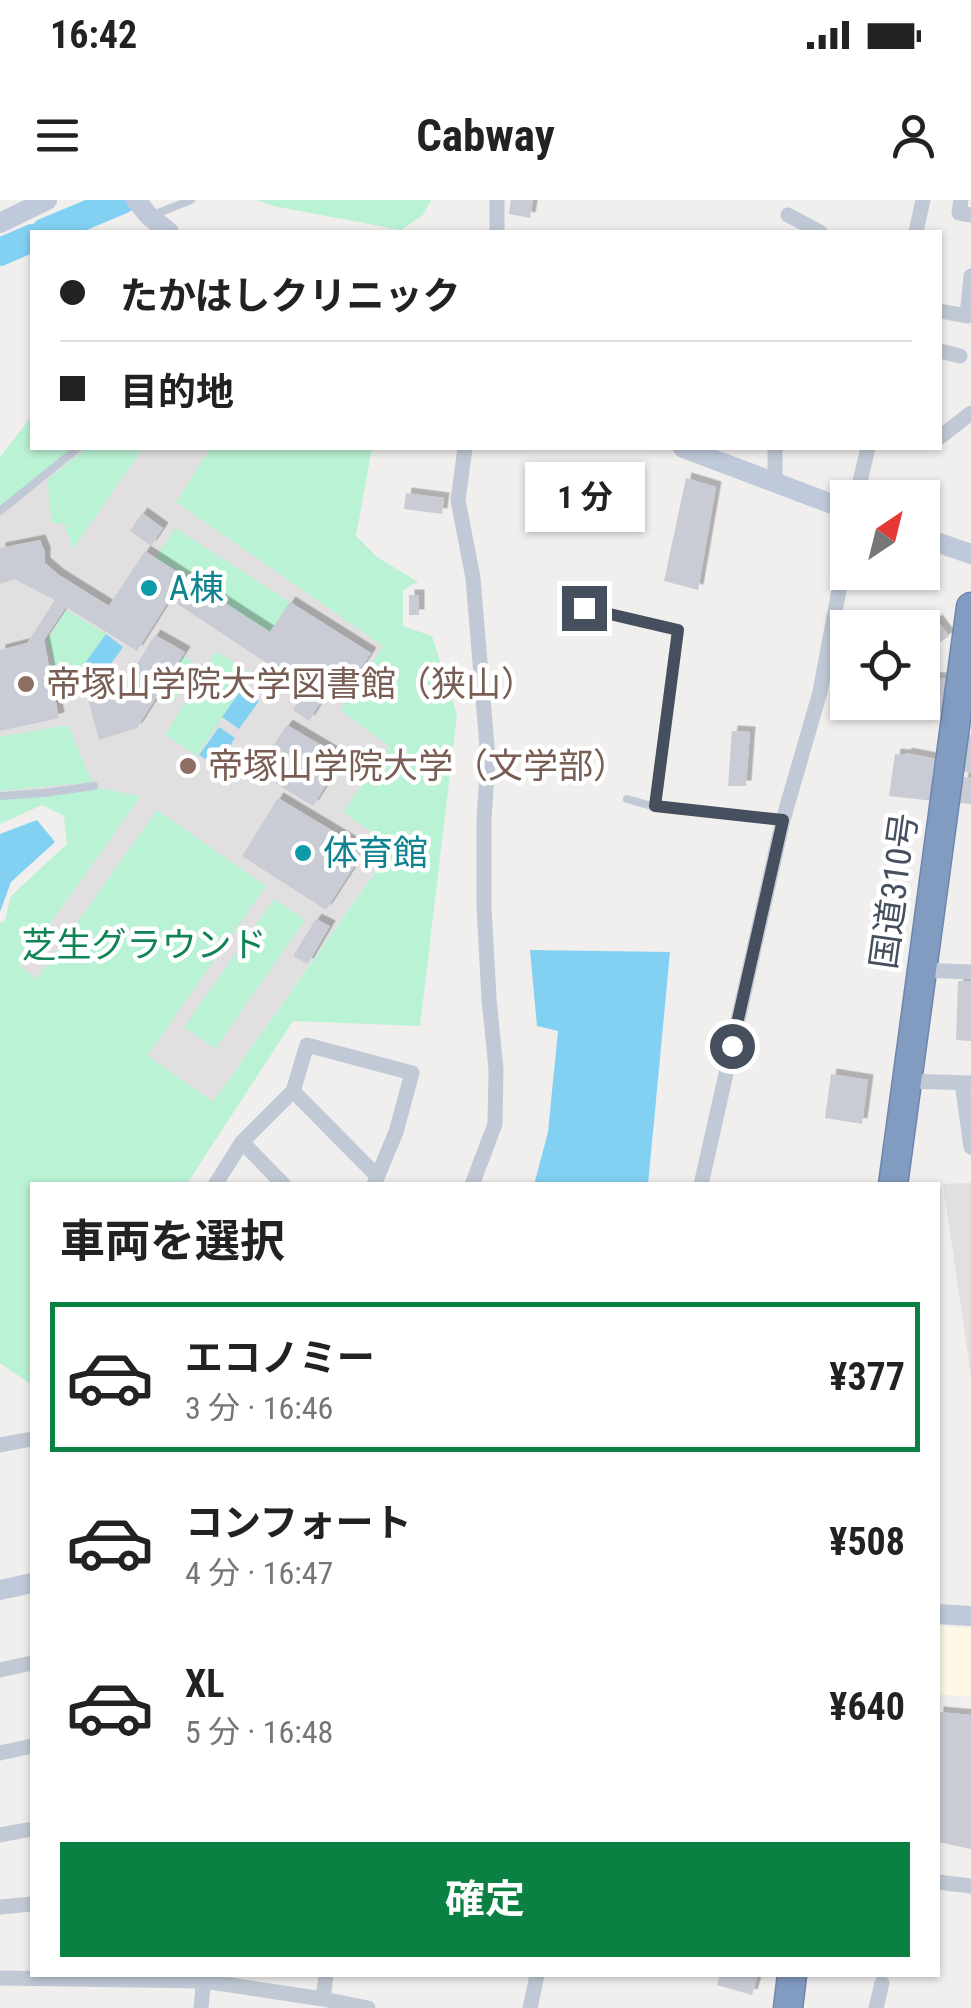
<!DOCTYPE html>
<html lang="ja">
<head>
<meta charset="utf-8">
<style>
  body { margin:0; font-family:"Roboto Condensed","Noto Sans JP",sans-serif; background:#f2f2f2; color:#222; height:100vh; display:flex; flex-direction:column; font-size:38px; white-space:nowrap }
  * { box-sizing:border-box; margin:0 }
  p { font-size:32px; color:#767676 }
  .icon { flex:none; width:55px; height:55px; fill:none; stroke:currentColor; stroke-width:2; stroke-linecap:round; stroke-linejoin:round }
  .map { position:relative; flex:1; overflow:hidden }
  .drawer { position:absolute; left:30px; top:982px; width:910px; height:795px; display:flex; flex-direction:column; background:#fff; border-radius:0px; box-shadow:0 2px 8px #0004 }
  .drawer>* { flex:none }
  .top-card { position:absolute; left:30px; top:30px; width:912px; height:220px; border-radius:0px; box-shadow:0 2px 8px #0004; display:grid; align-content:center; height:220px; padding:0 30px; background:#fff }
  .needle { width:65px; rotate:35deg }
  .tools { position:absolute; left:830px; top:280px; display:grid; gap:20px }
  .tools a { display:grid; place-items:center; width:110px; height:110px; border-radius:0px; background:#fff; box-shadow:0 2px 8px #0004; font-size:50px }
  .end { position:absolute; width:45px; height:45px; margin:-22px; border:12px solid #454f5d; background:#fff; box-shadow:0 0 0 5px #fff }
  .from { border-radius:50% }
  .bubble { position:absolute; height:70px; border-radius:0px; background:#fff; box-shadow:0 2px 8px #0004; font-size:32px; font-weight:700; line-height:70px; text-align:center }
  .top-card b { display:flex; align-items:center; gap:35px; height:95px; font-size:38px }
  .top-card b+b { border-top:2px solid #e0e0e0 }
  .top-card i { width:25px; height:25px; background:#222 }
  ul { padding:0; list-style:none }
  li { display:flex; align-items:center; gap:30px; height:150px; margin:0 20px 15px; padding:0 10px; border:5px solid transparent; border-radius:0px }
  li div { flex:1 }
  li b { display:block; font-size:38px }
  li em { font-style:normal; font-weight:700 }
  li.on { border-color:#0b8043 }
  li>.icon { width:90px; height:90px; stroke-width:1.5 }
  h2 { padding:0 30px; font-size:45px; line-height:120px }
  .cta { display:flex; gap:20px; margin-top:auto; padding:20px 30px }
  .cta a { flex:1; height:115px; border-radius:0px; background:#0b8043; color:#fff; font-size:40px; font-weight:700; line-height:115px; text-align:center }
  .status { display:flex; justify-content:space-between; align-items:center; height:70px; padding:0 50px; background:#fff; direction:ltr }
  .status svg { height:28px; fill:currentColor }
  header { display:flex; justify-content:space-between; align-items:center; height:130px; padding:0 30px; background:#fff; font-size:45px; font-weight:700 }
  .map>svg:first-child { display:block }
  .commercial { fill:#fdf9e6 }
  .education { fill:#e2dfe0 }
  .green { fill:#b9f2d4 }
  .water { fill:#82d1f3 }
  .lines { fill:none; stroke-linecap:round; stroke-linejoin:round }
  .river { stroke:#82d1f3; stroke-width:28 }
  .building { fill:#c9ccd4; filter:url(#shadow) }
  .highway-casing { stroke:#6d86ad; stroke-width:31 }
  .lane { stroke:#c0c9d5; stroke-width:8 }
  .street { stroke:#c0c9d5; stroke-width:15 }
  .secondary { stroke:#bfc9d9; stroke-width:20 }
  .highway { stroke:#829bc1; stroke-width:28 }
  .route { stroke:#454f5d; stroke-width:12 }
  .culture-dot { fill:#0f9aa8; stroke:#fff; stroke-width:4 }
  .education-dot { fill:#8d6e63; stroke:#fff; stroke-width:4 }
  .labels { text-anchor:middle; stroke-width:9; stroke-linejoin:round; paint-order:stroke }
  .culture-label { font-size:35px; fill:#0d838f; stroke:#fff; text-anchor:start }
  .education-label { font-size:35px; fill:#785e54; stroke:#fff; text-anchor:start }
  .street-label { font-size:35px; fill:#454f5d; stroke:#fff }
  .park-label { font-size:35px; fill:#108455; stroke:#fff }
</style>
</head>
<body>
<div class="status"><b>16:42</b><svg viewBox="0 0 49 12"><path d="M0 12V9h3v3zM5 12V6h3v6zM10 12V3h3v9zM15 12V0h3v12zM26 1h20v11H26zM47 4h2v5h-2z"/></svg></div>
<header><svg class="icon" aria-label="menu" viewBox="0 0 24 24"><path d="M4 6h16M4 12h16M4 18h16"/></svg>Cabway<svg class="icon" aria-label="person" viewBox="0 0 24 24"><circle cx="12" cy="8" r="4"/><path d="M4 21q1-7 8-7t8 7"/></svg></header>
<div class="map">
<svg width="971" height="1808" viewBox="0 0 971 1808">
  <defs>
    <filter id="shadow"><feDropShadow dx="5.5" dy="-5.5" stdDeviation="0" flood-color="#0004"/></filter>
  </defs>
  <rect width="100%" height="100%" fill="#f1eeee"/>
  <path class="commercial" d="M938 1426 971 1428V1497L938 1494Z"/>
  <path class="education" d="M77 248H213L209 251 177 302 383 446 393 646 213 902 20 767 140 596 0 597V311Z
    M971 983V1176L943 984Z"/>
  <path class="green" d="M256 0H431L423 15 401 30 273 6Z
    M32 216V248H77L0 311V257Z
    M87 248H143L73 349 64 324 52 323 47 280Z
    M213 248H372L356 336 377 357 418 382 403 390V426L432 436 457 515 420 826 293 821 186 985H32V1185L0 1163V723L5 720 11 696 67 644 64 616 42 605 0 624V596L92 587 141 596 20 766 37 779 157 610 266 686 148 855 113 831 213 902 393 647 343 612 389 546 340 510 383 446 176 302 209 250Z
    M175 328 290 402 270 432 156 358Z
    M66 410 106 434 79 473 96 485 63 494 47 440Z
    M216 451 251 473 197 556 165 535Z
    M183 456 197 465 174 502 160 493Z
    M68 525 92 582 0 591V537Z
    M274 699 305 720 215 849 184 827Z"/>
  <path class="water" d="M106 434 123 447 96 485 78 473Z
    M242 489 259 501 239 529 222 517Z
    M219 527 235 538 216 566 199 555Z
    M37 620 55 642 11 682 0 712V634Z
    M530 750 670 752 648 985H534L548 932 558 831 537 826Z"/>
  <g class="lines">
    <path class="river" d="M45 32 122 0
      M0 52 32 38"/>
  </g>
  <path class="building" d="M511 0H533L530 18 509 14Z
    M686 278 716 287 698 390 664 381Z
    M406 293 444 298 442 314 404 309Z
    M142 313 163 328 151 346 130 331Z
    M40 340 45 352V363L59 375 109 406 145 351 270 432 290 402 371 453 338 504 292 474 289 478 170 399 137 451 66 407 44 440 59 518 0 531V450L27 443 55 400 14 379 0 384V348Z
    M409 395H419V415H409Z
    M937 420 949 436 922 455V431Z
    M155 435 185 452 137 528 99 540 88 499 121 490Z
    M922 476 948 479 944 514 934 513 933 518 915 516 916 510 905 509 906 502H922Z
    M306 489 322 500 309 521 293 510Z
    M287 525 343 558 313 606 256 571Z
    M732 531 750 532 746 586H728Z
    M969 535H971V573L963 572Z
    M906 553 937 559 934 601 889 596 895 554 906 555Z
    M963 577 971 578V604L959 603Z
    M278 598 365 650 326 710 242 656Z
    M316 719 330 726 308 764 293 756Z
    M958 781H971V841L956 840Z
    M831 874 868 880 862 924 825 918Z
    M938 1512 971 1515V1649L938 1642Z
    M720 1775H758L752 1795 717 1785Z"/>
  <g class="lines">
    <g class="highway-casing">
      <path id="highway" d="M893 985 971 407
        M788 1808 792 1775"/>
    </g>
    <path class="lane" d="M153 15 191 0
      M0 311 78 248
      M584 408 678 431 655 607
      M0 596 44 593 94 586
      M627 599 655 607 783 620"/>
    <path class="street" d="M961 0 959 13 971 15
      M788 15 820 32
      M497 32V0
      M916 32 923 0
      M940 111 967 116 971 76
      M940 151 960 156
      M940 237 971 213
      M465 248 458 300 473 378 488 559 484 620V706L489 799 496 869 495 924 472 985
      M775 248V283
      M856 298 868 248
      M921 770 971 772
      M907 881 971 883
      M962 883 971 947
      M293 891 377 976
      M242 942 284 985
      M215 985 242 942 293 891 307 845 412 873 396 932 374 985
      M701 985 783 620 820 492 848 342
      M0 1245 32 1239
      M0 1470 32 1463
      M0 1553 32 1546
      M0 1635 32 1629
      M938 1682 971 1686
      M0 1707 32 1704
      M0 1778 204 1781 323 1799 368 1808
      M323 1799 326 1775
      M201 1808 204 1775
      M530 1808 537 1775
      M876 1808 882 1783"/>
    <path class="secondary" d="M136 0 149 16 169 32
      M0 23 47 0
      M683 248 848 310
      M922 337 971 354
      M0 1390 32 1383
      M938 1414 971 1416"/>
    <use href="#highway" class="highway"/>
  </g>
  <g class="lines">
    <path class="route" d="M584 408 678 430 655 606 783 620 732 846"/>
  </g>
  <g class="culture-dot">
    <circle cx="149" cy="388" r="10"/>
    <circle cx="303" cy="653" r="10"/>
  </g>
  <g class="education-dot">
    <circle cx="26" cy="484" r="10"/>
    <circle cx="188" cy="566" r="10"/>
  </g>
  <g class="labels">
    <g class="culture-label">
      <text x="169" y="400">A棟</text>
      <text x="323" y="665">体育館</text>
    </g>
    <g class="education-label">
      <text x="46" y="496">帝塚山学院大学図書館（狭山）</text>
      <text x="208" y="578">帝塚山学院大学（文学部）</text>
    </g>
    <g class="street-label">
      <text transform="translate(894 691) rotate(-82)" y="12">国道310号</text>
    </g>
    <g class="park-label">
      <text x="144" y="757">芝生グラウンド</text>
    </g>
  </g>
</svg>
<div class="tools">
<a><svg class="needle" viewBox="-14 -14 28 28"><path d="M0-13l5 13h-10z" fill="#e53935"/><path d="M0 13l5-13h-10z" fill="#767676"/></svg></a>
<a><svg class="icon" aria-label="locate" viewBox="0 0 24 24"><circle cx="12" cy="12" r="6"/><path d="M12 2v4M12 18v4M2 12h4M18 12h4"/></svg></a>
</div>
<i class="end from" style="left:732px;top:846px"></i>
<i class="end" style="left:584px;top:408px"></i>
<div class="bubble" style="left:525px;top:262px;width:120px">1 分</div>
<div class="top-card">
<b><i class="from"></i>たかはしクリニック</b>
<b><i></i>目的地</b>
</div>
<section class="drawer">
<h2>車両を選択</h2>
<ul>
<li class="on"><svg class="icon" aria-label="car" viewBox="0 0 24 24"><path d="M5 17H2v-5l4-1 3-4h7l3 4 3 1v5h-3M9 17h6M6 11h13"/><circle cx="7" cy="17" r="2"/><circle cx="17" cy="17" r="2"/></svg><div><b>エコノミー</b><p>3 分 · 16:46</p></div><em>¥377</em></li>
<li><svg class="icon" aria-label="car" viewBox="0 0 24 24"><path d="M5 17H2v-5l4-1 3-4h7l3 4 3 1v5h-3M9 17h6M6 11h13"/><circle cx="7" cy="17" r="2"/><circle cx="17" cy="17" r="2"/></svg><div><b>コンフォート</b><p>4 分 · 16:47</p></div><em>¥508</em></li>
<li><svg class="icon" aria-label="car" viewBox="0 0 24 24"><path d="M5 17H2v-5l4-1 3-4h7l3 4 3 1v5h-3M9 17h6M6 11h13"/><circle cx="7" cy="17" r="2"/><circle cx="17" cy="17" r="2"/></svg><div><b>XL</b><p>5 分 · 16:48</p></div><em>¥640</em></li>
</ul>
<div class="cta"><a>確定</a></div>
</section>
</div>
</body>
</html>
